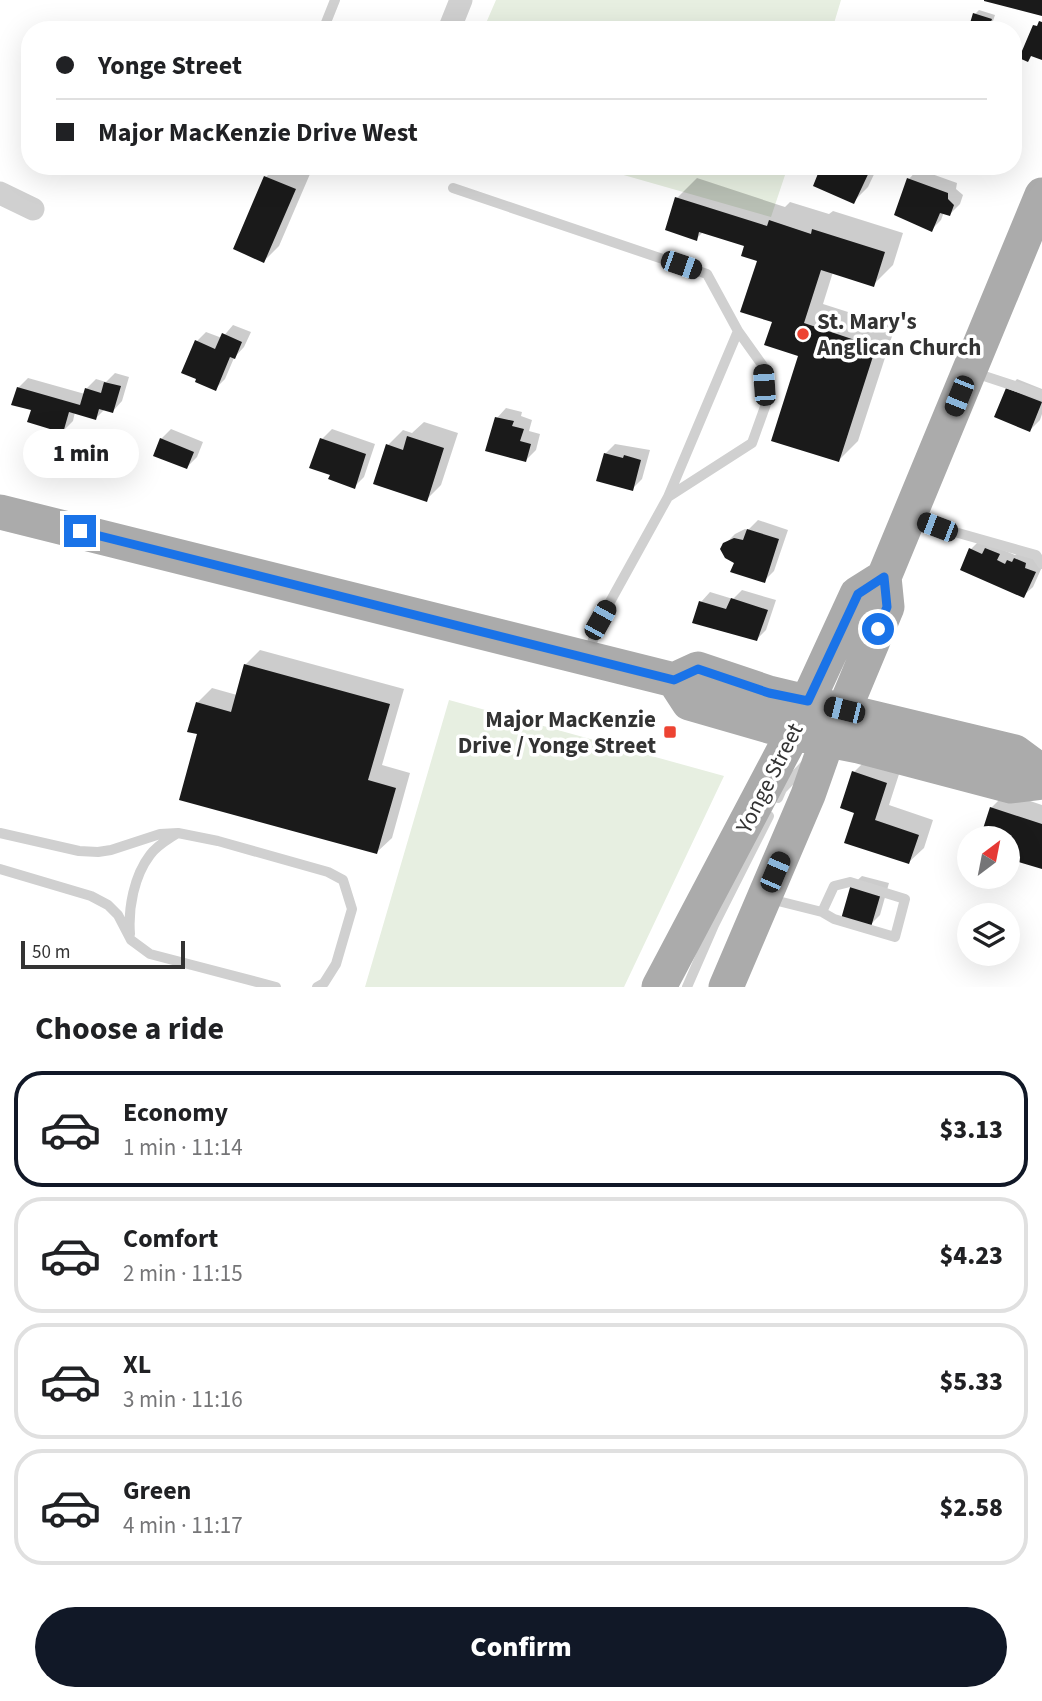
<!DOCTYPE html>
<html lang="en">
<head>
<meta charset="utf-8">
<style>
  body { margin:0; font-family:"Source Sans 3",sans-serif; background:#f2f2f2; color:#202124; height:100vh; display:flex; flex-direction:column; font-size:26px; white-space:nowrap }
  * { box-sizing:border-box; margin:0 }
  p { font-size:23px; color:#757577 }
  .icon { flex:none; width:38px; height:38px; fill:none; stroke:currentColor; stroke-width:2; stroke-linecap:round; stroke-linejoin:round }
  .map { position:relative; height:987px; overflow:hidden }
  .side { display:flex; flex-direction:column; background:#fff; flex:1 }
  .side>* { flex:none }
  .top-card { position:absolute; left:21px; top:21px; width:1001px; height:154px; border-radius:28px; box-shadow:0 7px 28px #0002; display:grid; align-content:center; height:154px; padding:0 35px; background:#fff }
  .needle { width:46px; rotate:32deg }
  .tools { position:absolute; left:957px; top:826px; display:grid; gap:14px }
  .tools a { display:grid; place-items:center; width:63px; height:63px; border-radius:50%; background:#fff; box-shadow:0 7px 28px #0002; font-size:35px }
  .scale { position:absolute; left:21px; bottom:18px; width:164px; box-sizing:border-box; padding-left:7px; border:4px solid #333; border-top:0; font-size:19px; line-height:24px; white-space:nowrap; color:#333; -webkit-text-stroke:5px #fff; paint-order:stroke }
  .end { position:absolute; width:32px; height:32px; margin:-16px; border:9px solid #1a73e8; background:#fff; box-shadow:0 0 0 4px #fff }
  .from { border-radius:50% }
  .bubble { position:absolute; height:49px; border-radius:24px; background:#fff; box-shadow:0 7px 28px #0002; font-size:23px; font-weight:800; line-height:49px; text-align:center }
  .car { position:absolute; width:21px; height:42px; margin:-21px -10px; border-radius:9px; box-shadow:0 0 5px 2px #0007; background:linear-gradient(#222 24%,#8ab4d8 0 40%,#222 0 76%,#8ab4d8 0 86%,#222 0) }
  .top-card b { display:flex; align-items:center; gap:24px; height:66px; font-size:26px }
  .top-card b+b { border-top:2px solid #e0e0e0 }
  .top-card i { width:18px; height:18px; background:#202124 }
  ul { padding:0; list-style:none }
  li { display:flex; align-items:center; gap:21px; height:116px; margin:0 14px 10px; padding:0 21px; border:4px solid #e0e0e0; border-radius:28px }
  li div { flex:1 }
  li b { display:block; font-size:26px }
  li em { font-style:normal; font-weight:800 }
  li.current { border-color:#111827 }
  li>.icon { width:63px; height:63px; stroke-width:1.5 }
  h2 { padding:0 35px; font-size:32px; line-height:84px }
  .button { display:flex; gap:14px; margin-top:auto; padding:14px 35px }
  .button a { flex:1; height:80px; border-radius:42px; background:#111827; color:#fff; font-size:28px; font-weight:800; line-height:80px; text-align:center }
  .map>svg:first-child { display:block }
  .green { fill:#e7efe1 }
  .shadow { fill:#0003 }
  .building { fill:#1a1a1a }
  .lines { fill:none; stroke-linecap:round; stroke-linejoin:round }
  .lane { stroke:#d0d0d0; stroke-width:10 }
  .street { stroke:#d0d0d0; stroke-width:23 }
  .primary { stroke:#ababab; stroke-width:35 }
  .route { stroke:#1a73e8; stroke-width:9 }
  .poi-dot { fill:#ed4332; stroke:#fff; stroke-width:2.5 }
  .labels { text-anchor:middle; stroke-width:7; stroke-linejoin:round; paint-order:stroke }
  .poi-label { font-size:23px; font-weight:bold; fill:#333; stroke:#fff; text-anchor:start }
  .street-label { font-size:23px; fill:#333; stroke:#fff }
</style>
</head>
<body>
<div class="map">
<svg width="1042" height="987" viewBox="0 0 1042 987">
  <rect width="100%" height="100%" fill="#fff"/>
  <path class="green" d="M496 0H841L832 30H483Z
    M592 166H788L771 217Z
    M449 700 724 776 624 987H365Z"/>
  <path class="shadow" d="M979 10 995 15 990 30H970L975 14Z
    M277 166H290L310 174 279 246 264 261 266 177Z
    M823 166H878L868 187 853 202Z
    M918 169 957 183 956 189 963 195 960 204 950 214 944 212 941 220 931 230 909 179Z
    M697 178 785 207 790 202 829 214 833 211 903 233 893 265 873 285 833 272 823 304 895 327 858 441 839 460 800 355 774 321 759 260 746 245 703 232 696 239 677 198Z
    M233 325 251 332 244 347 234 358 225 379 215 389 197 341 206 332 222 338Z
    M115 373 129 377 122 401 113 411 105 409 96 418 75 412 73 421 63 431 33 409 18 388 28 378 85 394 86 389 96 379 106 382Z
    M1017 379 1042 389V414L1040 420 1030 430 1008 389Z
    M506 408 522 412 521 416 532 420 529 431 540 434 536 450 526 460 497 418Z
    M424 422 458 433 441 485 426 500 388 445 403 430 412 433Z
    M171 429 203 442 197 457 187 467 161 439Z
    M332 429 375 444 364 477 354 487 332 474 322 439Z
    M615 444 650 450 642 479 632 489 605 454Z
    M758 520 788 530 774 571 764 581 736 562 725 544 735 534 745 529 748 530Z
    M980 540 1015 555 1025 549 1042 567 1033 587 1023 596 971 549Z
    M742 590 776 600 766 630 757 639 701 602 710 592 733 599Z
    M260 650 404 689 382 765 410 773 392 838 377 852 199 732 197 703 212 688 237 695 245 665Z
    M869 757 901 768 889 805 933 820 924 848 909 862 857 811 854 772Z
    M1006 793 1042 805V867L1008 857V838H982L991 808Z
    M862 876 889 883 880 915 870 925 852 885Z"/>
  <path class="building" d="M984 0H1042V16L984 1Z
    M973 13 992 19 988 30H968Z
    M1039 21 1042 22V60L1031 56 1028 62 1019 58 1033 25 1037 26Z
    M821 166H872L854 204 813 186Z
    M264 176 296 189 264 263 233 249Z
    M907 178 948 193V199L954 205 950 216 940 213 932 232 894 215Z
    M675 197 767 226 769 220 811 234 812 229 885 252 874 287 821 270 804 323 876 347 839 462 771 441 798 356 764 345 772 322 740 312 757 261 741 256 744 246 699 232 697 241 665 230Z
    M222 333 242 342 235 359 230 357 216 391 195 382 196 379 181 373 195 340 215 349Z
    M104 382 121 386 113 413 99 409 96 420 69 412 63 433 27 422 31 410 11 405 17 387 80 405 85 388 101 393Z
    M1006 388 1042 402 1030 432 994 417Z
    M495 417 514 421 512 426 524 429 520 441 531 444 526 462 485 451Z
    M407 436 444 448 427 502 373 484 386 444 403 450Z
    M160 438 194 452 187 469 153 456Z
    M320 438 366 454 355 489 328 479 330 475 309 468Z
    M604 453 623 458 624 455 641 460 633 491 596 481Z
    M747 529 779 539 765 583 730 572 734 563 725 558 720 549 723 543 734 538 743 540Z
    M969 548 982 554 985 548 1000 554 997 560 1005 564 1007 560 1012 562 1014 558 1026 563 1025 568 1036 572 1024 598 960 570Z
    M731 598 768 610 757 641 692 623 699 601 726 609Z
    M244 664 390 704 368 780 396 788 377 854 179 800 197 734 187 732 196 702 231 712Z
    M852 771 887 783 875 820 919 835 909 864 844 843 854 813 840 808Z
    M990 807 1042 824V869L1008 859V838H980Z
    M851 884 881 893 871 927 841 919Z"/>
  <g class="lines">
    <path class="lane" d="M323 30 335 0
      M453 188 707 274 738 331 763 366 766 404 752 443 668 497
      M972 372 1042 395
      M912 517 937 527 1036 555 1042 564
      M588 654 600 620 668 497 738 331
      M778 798 782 789 805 765
      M0 833 79 851 98 852 111 850 160 834 178 833 218 841 328 872 343 880 352 909 336 964 324 983 317 987
      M0 869 91 896 108 905 118 915 131 940 150 954 276 987
      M770 899 822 912 834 886 850 882 905 899 895 937 834 919 822 912
      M130 934C128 908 134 876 150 855 156 846 167 840 176 834
      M687 987 714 925 769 816"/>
    <path class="street" d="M449 30 461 0
      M0 193 33 209"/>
    <path class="primary" d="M0 512 674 680 698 669 769 693 1015 752 1042 772
      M674 680 689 703 793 733 859 746 1011 786 1042 782
      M659 987 793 733 857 594 884 577
      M726 987 808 795 827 741 844 710 887 607 884 577 1042 195"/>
  </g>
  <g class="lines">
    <path class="route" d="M80 531 674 680 698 669 769 693 808 701 858 594 884 577 887 607 878 629"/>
  </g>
  <g class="poi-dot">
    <circle cx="803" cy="334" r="7"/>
    <rect x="663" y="725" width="14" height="14" rx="3.5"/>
  </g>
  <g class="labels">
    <g class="poi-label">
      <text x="817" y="329">St. Mary's<tspan x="817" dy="26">Anglican Church</tspan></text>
      <text x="656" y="727" text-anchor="end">Major MacKenzie<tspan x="656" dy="26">Drive / Yonge Street</tspan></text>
    </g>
    <g class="street-label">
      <text transform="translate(769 778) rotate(-63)" y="8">Yonge Street</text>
    </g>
  </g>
</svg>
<div class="tools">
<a><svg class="needle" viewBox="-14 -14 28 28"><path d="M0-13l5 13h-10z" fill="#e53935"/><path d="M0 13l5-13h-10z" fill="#757577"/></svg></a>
<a><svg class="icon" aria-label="layers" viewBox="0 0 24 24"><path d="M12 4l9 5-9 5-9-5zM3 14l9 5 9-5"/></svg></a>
</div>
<div class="scale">50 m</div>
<i class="end from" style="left:878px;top:629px"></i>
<i class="end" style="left:80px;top:531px"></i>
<div class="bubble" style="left:23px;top:429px;width:116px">1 min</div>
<i class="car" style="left:681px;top:265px;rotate:109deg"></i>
<i class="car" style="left:764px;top:385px;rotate:356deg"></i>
<i class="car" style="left:959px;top:396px;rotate:202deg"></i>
<i class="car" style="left:937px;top:527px;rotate:291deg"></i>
<i class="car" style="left:600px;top:620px;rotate:29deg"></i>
<i class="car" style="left:844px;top:710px;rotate:284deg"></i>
<i class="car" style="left:775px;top:872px;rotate:23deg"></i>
<div class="top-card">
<b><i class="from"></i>Yonge Street</b>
<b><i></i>Major MacKenzie Drive West</b>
</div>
</div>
<section class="side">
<h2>Choose a ride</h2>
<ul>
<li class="current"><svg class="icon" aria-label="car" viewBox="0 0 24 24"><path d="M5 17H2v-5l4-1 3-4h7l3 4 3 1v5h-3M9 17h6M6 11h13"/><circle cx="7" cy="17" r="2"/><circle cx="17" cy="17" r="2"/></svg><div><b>Economy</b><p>1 min · 11:14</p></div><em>$3.13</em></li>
<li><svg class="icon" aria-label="car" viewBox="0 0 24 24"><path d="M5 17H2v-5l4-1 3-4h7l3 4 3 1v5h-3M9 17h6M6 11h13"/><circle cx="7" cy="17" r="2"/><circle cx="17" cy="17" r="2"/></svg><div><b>Comfort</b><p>2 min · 11:15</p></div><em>$4.23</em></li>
<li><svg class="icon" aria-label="car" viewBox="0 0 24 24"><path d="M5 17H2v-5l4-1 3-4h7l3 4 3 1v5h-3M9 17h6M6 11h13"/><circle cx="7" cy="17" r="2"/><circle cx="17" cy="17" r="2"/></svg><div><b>XL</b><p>3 min · 11:16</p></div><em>$5.33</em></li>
<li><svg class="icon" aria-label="car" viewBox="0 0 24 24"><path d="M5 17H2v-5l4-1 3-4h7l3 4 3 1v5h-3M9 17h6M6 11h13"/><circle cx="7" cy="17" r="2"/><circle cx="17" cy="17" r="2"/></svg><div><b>Green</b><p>4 min · 11:17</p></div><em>$2.58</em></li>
</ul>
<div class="button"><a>Confirm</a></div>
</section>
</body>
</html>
